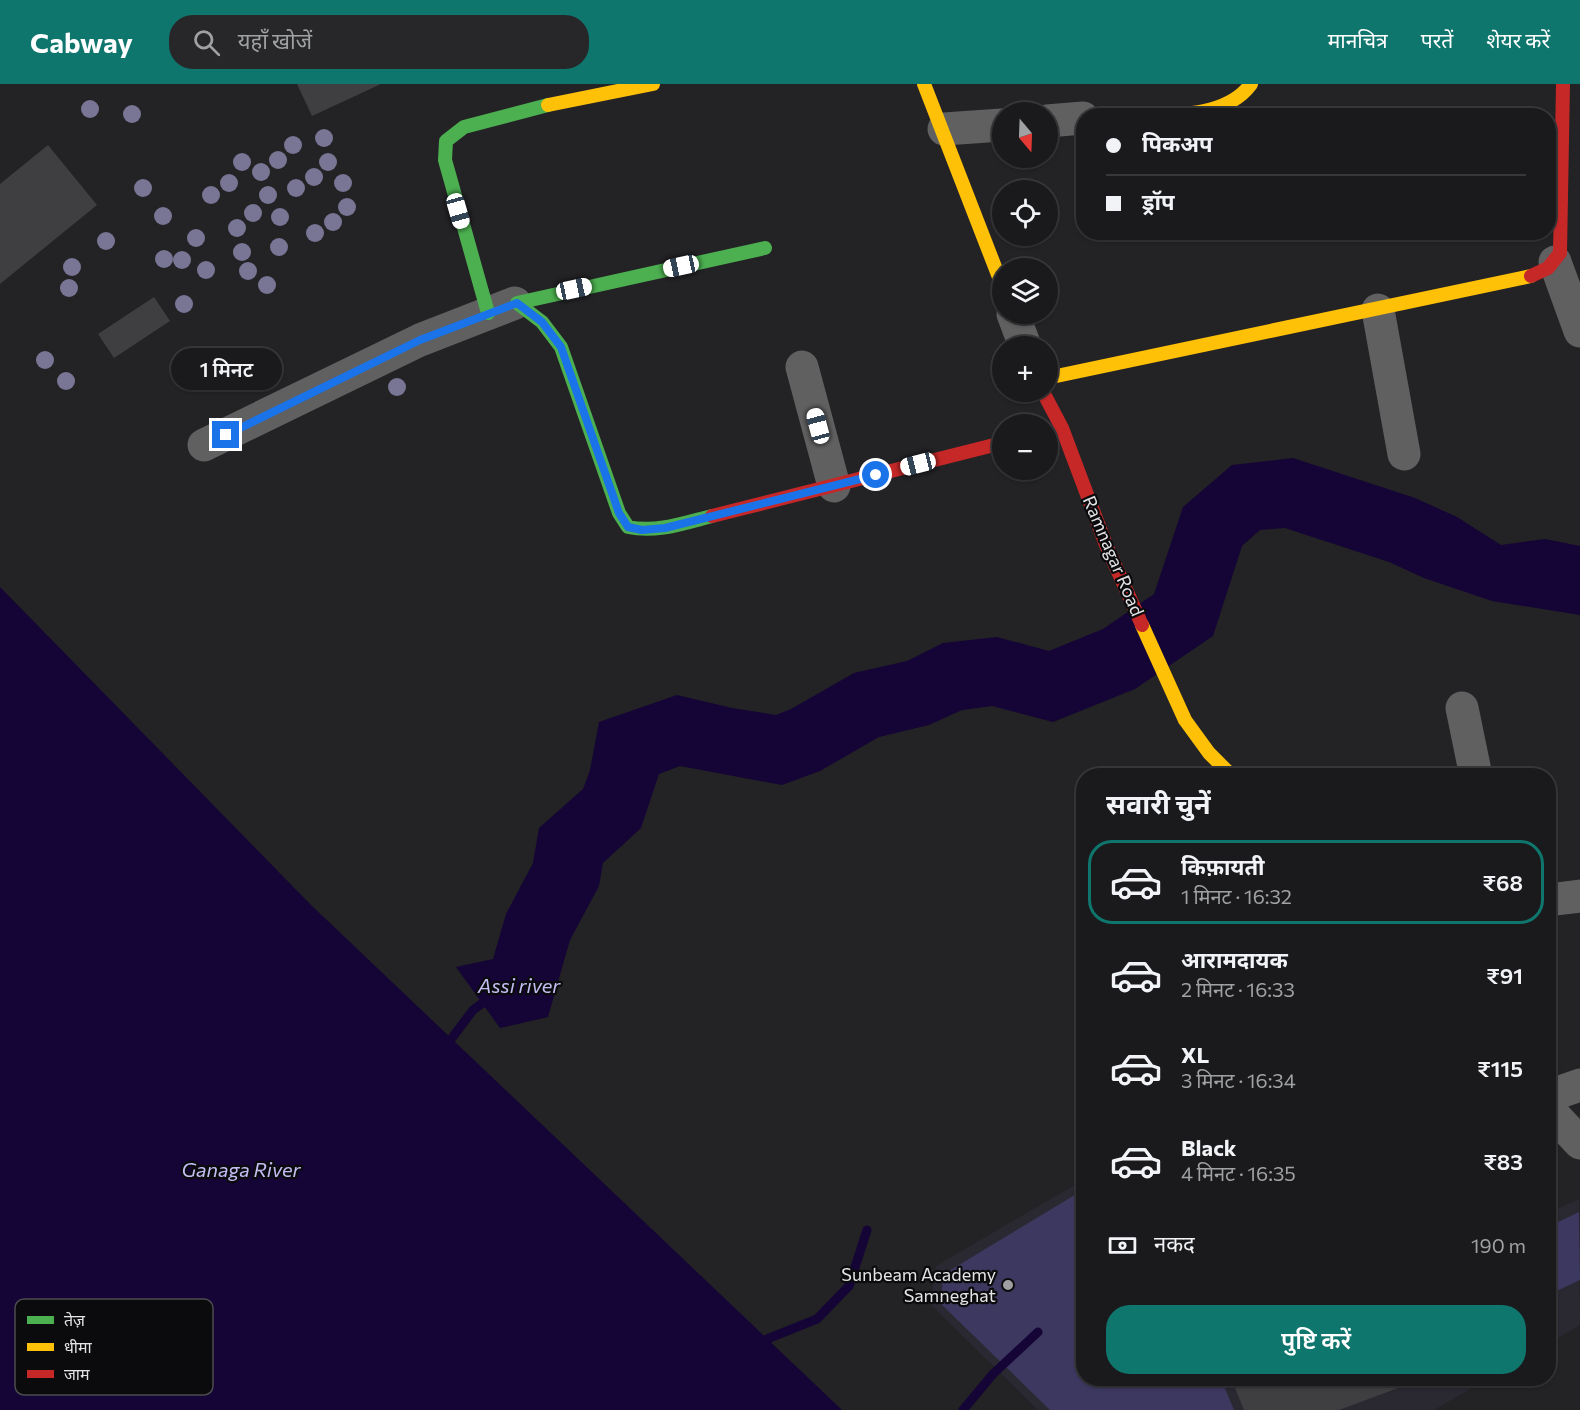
<!DOCTYPE html>
<html lang="hi">
<head>
<meta charset="utf-8">
<style>
  body { margin:0; font-family:Commissioner,"Noto Sans Devanagari",sans-serif; background:#272729; color:#f1f3f6; height:100vh; display:flex; flex-direction:column; font-size:22px; white-space:nowrap }
  * { box-sizing:border-box; margin:0 }
  p { font-size:20px; color:#9fa1a3 }
  .icon { flex:none; width:33px; height:33px; fill:none; stroke:currentColor; stroke-width:2; stroke-linecap:round; stroke-linejoin:round }
  .map { position:relative; flex:1; overflow:hidden }
  .panel { position:absolute; left:1076px; top:684px; width:480px; height:618px; display:flex; flex-direction:column; background:#1a1a1c; border-radius:24px; box-shadow:0 2px 4px #0004,0 0 0 2px #38383b }
  .panel>* { flex:none }
  .top-card { position:absolute; left:1076px; top:24px; width:480px; height:132px; border-radius:24px; box-shadow:0 2px 4px #0004,0 0 0 2px #38383b; display:grid; align-content:center; height:132px; padding:0 30px; background:#1a1a1c }
  .needle { width:39px; rotate:161deg }
  .controls { position:absolute; left:992px; top:18px; display:grid; gap:12px }
  .controls a { display:grid; place-items:center; width:66px; height:66px; border-radius:50%; background:#1a1a1c; box-shadow:0 2px 4px #0004,0 0 0 2px #38383b; font-size:30px }
  .end { position:absolute; width:27px; height:27px; margin:-14px; border:8px solid #1a73e8; background:#fff; box-shadow:0 0 0 3px #fff }
  .from { border-radius:50% }
  .bubble { position:absolute; height:42px; border-radius:21px; background:#1a1a1c; box-shadow:0 2px 4px #0004,0 0 0 2px #38383b; font-size:20px; font-weight:600; line-height:42px; text-align:center }
  .car { position:absolute; width:18px; height:36px; margin:-18px -9px; border-radius:8px; box-shadow:0 0 4px 2px #0007; background:linear-gradient(#fff 24%,#345 0 40%,#fff 0 76%,#345 0 86%,#fff 0) }
  .top-card b { display:flex; align-items:center; gap:21px; height:57px; font-size:22px }
  .top-card b+b { border-top:2px solid #38383b }
  .top-card i { width:15px; height:15px; background:#f1f3f6 }
  ul { padding:0; list-style:none }
  li { display:flex; align-items:center; gap:18px; height:84px; margin:0 12px 9px; padding:0 18px; border:3px solid transparent; border-radius:24px }
  li div { flex:1 }
  li b { display:block; font-size:22px }
  li em { font-style:normal; font-weight:600 }
  li.current { border-color:#0f766e }
  li>.icon { width:54px; height:54px; stroke-width:1.5 }
  h2 { padding:0 30px; font-size:27px; line-height:72px }
  .pay { display:flex; align-items:center; gap:15px; height:66px; padding:0 30px; font-size:22px }
  .pay p { margin-inline-start:auto }
  .primary-button { display:flex; gap:12px; margin-top:auto; padding:12px 30px }
  .primary-button a { flex:1; height:69px; border-radius:24px; background:#0f766e; color:#fff; font-size:24px; font-weight:600; line-height:69px; text-align:center }
  header { display:flex; align-items:center; gap:36px; box-sizing:border-box; height:84px; padding:0 30px; background:#0f766e; color:#fff }
  header strong { font-size:28px }
  nav { display:flex; gap:33px; margin-inline-start:auto; font-size:21px }
  .search { width:420px; height:54px; background:#272729; display:flex; align-items:center; gap:15px; box-sizing:border-box; padding:0 21px; border-radius:24px; color:#9fa1a3; font-size:22px }
  .map>svg:first-child { display:block }
  .built { fill:#2a2932 }
  .green { fill:#3d3860 }
  .water { fill:#140536 }
  .lines { fill:none; stroke-linecap:round; stroke-linejoin:round }
  .stream { stroke:#140536; stroke-width:9 }
  .building { fill:#3f3e40 }
  .street { stroke:#606060; stroke-width:33 }
  .fast { stroke:#4caf50; stroke-width:14 }
  .slow { stroke:#ffc107; stroke-width:14 }
  .jam { stroke:#c62828; stroke-width:14 }
  .tree { fill:#797695 }
  .route { stroke:#1a73e8; stroke-width:8 }
  .poi-dot { fill:#a0a0a3; stroke:#0b0b0d; stroke-width:2 }
  .labels { text-anchor:middle; stroke-width:4.5; stroke-linejoin:round; paint-order:stroke }
  .street-label { font-size:18px; fill:#e4e4e7; stroke:#0b0b0d }
  .poi-label { font-size:18px; fill:#e4e4e7; stroke:#0b0b0d; text-anchor:end }
  .water-label { font-size:20px; font-style:italic; fill:#c2bef4; stroke:#0b0b0d }
  .key { fill:#0b0b0d; stroke:#4c4c4e; stroke-width:1.5 }
  .key-label { font-size:16px; fill:#e4e4e7 }
</style>
</head>
<body>
<header>
<strong>Cabway</strong>
<div class="search"><svg class="icon" aria-label="search" viewBox="0 0 24 24"><circle cx="10" cy="10" r="6"/><path d="M15 15l6 6"/></svg>यहाँ खोजें</div>
<nav><a>मानचित्र</a><a>परतें</a><a>शेयर करें</a></nav>
</header>
<div class="map">
<svg width="1580" height="1326" viewBox="0 0 1580 1326">
  <rect width="100%" height="100%" fill="#232225"/>
  <path class="built" d="M1083 1096V1294L1488 1295 1434 1326H1038L930 1220 936 1182Z
    M1579 1115 1580 1241 1548 1260V1129Z"/>
  <path class="green" d="M1083 1106V1294L1221 1295 1234 1326H1050L940 1219 944 1190Z
    M1579 1128 1580 1196 1548 1211V1143Z"/>
  <path class="water" d="M1293 374 1415 414 1457 433 1501 461 1545 455 1580 462V531L1492 517 1424 494 1389 478 1285 444 1260 446 1242 462 1213 552 1135 605 1053 638 992 622 962 626 929 641 879 653 820 687 782 701 680 682 659 690 641 744 603 779 599 802 570 856 548 933 500 944 456 883 493 875 506 830 533 779 539 744 583 705 590 686 599 638 677 611 732 624 776 631 791 625 854 589 907 577 943 559 997 553 1049 567 1103 545 1154 510 1183 423 1232 381Z
    M0 503 311 821 842 1326H0Z"/>
  <g class="lines">
    <path class="stream" d="M446 962 473 926 491 913
      M767 1265V1255L817 1235 849 1202 867 1146
      M963 1326 993 1290 1038 1248"/>
  </g>
  <path class="building" d="M297 0H381L312 32Z
    M48 61 97 121 0 200V100Z
    M154 213 170 237 114 274 98 250Z
    M1231 1294H1417V1297L1339 1326H1244Z"/>
  <g class="lines">
    <path class="street" d="M1047 37 1083 34
      M944 45 1002 41
      M1555 178 1580 247
      M1378 226 1404 370
      M1013 230 1025 262
      M802 283 834 402
      M204 361 420 256 515 219
      M1462 624 1476 692
      M1548 816 1580 812
      M1548 1012 1580 1001
      M1548 1025 1580 1059"/>
    <path class="fast" d="M488 229 445 76 446 57 464 43 548 21
      M712 432C684 439 657 449 628 443L619 429 561 263 542 238 517 219 765 164"/>
    <path class="slow" d="M924 0 1002 201
      M548 21 653 0
      M1122 32C1163 30 1224 37 1251 0
      M1047 294 1531 192
      M1142 541 1185 636 1209 669 1232 692"/>
    <path class="jam" d="M1531 192 1548 184 1560 169 1563 0
      M1043 308 1062 344 1106 461 1142 541
      M712 432 1002 359"/>
  </g>
  <g class="tree">
    <circle cx="90" cy="25" r="9"/>
    <circle cx="132" cy="30" r="9"/>
    <circle cx="324" cy="54" r="9"/>
    <circle cx="293" cy="61" r="9"/>
    <circle cx="278" cy="76" r="9"/>
    <circle cx="242" cy="78" r="9"/>
    <circle cx="328" cy="78" r="9"/>
    <circle cx="261" cy="88" r="9"/>
    <circle cx="314" cy="93" r="9"/>
    <circle cx="229" cy="99" r="9"/>
    <circle cx="343" cy="99" r="9"/>
    <circle cx="143" cy="104" r="9"/>
    <circle cx="296" cy="104" r="9"/>
    <circle cx="211" cy="111" r="9"/>
    <circle cx="268" cy="111" r="9"/>
    <circle cx="347" cy="123" r="9"/>
    <circle cx="253" cy="129" r="9"/>
    <circle cx="163" cy="132" r="9"/>
    <circle cx="280" cy="133" r="9"/>
    <circle cx="333" cy="138" r="9"/>
    <circle cx="237" cy="144" r="9"/>
    <circle cx="315" cy="149" r="9"/>
    <circle cx="196" cy="154" r="9"/>
    <circle cx="106" cy="157" r="9"/>
    <circle cx="279" cy="163" r="9"/>
    <circle cx="242" cy="168" r="9"/>
    <circle cx="164" cy="175" r="9"/>
    <circle cx="182" cy="176" r="9"/>
    <circle cx="72" cy="183" r="9"/>
    <circle cx="206" cy="186" r="9"/>
    <circle cx="248" cy="187" r="9"/>
    <circle cx="267" cy="201" r="9"/>
    <circle cx="69" cy="204" r="9"/>
    <circle cx="184" cy="220" r="9"/>
    <circle cx="45" cy="276" r="9"/>
    <circle cx="66" cy="297" r="9"/>
    <circle cx="397" cy="303" r="9"/>
  </g>
  <g class="lines">
    <path class="route" d="M226 351 420 256 517 219 542 238 561 263 619 429 628 443 642 446 665 444 876 391"/>
  </g>
  <circle class="poi-dot" cx="1008" cy="1201" r="6"/>
  <g class="labels">
    <g class="street-label">
      <text transform="translate(1113 472) rotate(67)" y="6">Ramnagar Road</text>
    </g>
    <g class="poi-label">
      <text x="996" y="1197">Sunbeam Academy<tspan x="996" dy="21">Samneghat</tspan></text>
    </g>
    <g class="water-label">
      <text x="519" y="909">Assi river</text>
      <text x="241" y="1093">Ganaga River</text>
    </g>
  </g>
  <rect x="15" y="1215" width="198" height="96" rx="9" class="key"/>
  <rect x="27" y="1232" width="27" height="8" fill="#4caf50"/>
  <rect x="27" y="1259" width="27" height="8" fill="#ffc107"/>
  <rect x="27" y="1286" width="27" height="8" fill="#c62828"/>
  <g class="key-label">
    <text x="64" y="1242">तेज़</text>
    <text x="64" y="1269">धीमा</text>
    <text x="64" y="1296">जाम</text>
  </g>
</svg>
<div class="controls">
<a><svg class="needle" viewBox="-14 -14 28 28"><path d="M0-13l5 13h-10z" fill="#e53935"/><path d="M0 13l5-13h-10z" fill="#9fa1a3"/></svg></a>
<a><svg class="icon" aria-label="locate" viewBox="0 0 24 24"><circle cx="12" cy="12" r="6"/><path d="M12 2v4M12 18v4M2 12h4M18 12h4"/></svg></a>
<a><svg class="icon" aria-label="layers" viewBox="0 0 24 24"><path d="M12 4l9 5-9 5-9-5zM3 14l9 5 9-5"/></svg></a>
<a>+</a>
<a>−</a>
</div>
<i class="end from" style="left:876px;top:391px"></i>
<i class="end" style="left:226px;top:351px"></i>
<div class="bubble" style="left:171px;top:264px;width:111px">1 मिनट</div>
<i class="car" style="left:458px;top:127px;rotate:164deg"></i>
<i class="car" style="left:681px;top:182px;rotate:258deg"></i>
<i class="car" style="left:574px;top:205px;rotate:78deg"></i>
<i class="car" style="left:818px;top:342px;rotate:345deg"></i>
<i class="car" style="left:918px;top:380px;rotate:256deg"></i>
<div class="top-card">
<b><i class="from"></i>पिकअप</b>
<b><i></i>ड्रॉप</b>
</div>
<section class="panel">
<h2>सवारी चुनें</h2>
<ul>
<li class="current"><svg class="icon" aria-label="car" viewBox="0 0 24 24"><path d="M5 17H2v-5l4-1 3-4h7l3 4 3 1v5h-3M9 17h6M6 11h13"/><circle cx="7" cy="17" r="2"/><circle cx="17" cy="17" r="2"/></svg><div><b>किफ़ायती</b><p>1 मिनट · 16:32</p></div><em>₹68</em></li>
<li><svg class="icon" aria-label="car" viewBox="0 0 24 24"><path d="M5 17H2v-5l4-1 3-4h7l3 4 3 1v5h-3M9 17h6M6 11h13"/><circle cx="7" cy="17" r="2"/><circle cx="17" cy="17" r="2"/></svg><div><b>आरामदायक</b><p>2 मिनट · 16:33</p></div><em>₹91</em></li>
<li><svg class="icon" aria-label="car" viewBox="0 0 24 24"><path d="M5 17H2v-5l4-1 3-4h7l3 4 3 1v5h-3M9 17h6M6 11h13"/><circle cx="7" cy="17" r="2"/><circle cx="17" cy="17" r="2"/></svg><div><b>XL</b><p>3 मिनट · 16:34</p></div><em>₹115</em></li>
<li><svg class="icon" aria-label="car" viewBox="0 0 24 24"><path d="M5 17H2v-5l4-1 3-4h7l3 4 3 1v5h-3M9 17h6M6 11h13"/><circle cx="7" cy="17" r="2"/><circle cx="17" cy="17" r="2"/></svg><div><b>Black</b><p>4 मिनट · 16:35</p></div><em>₹83</em></li>
</ul>
<div class="pay"><svg class="icon" aria-label="cash" viewBox="0 0 24 24"><path d="M3 7h18v10H3z"/><circle cx="12" cy="12" r="2"/></svg>नकद<p>190 m</p></div>
<div class="primary-button"><a>पुष्टि करें</a></div>
</section>
</div>
</body>
</html>
